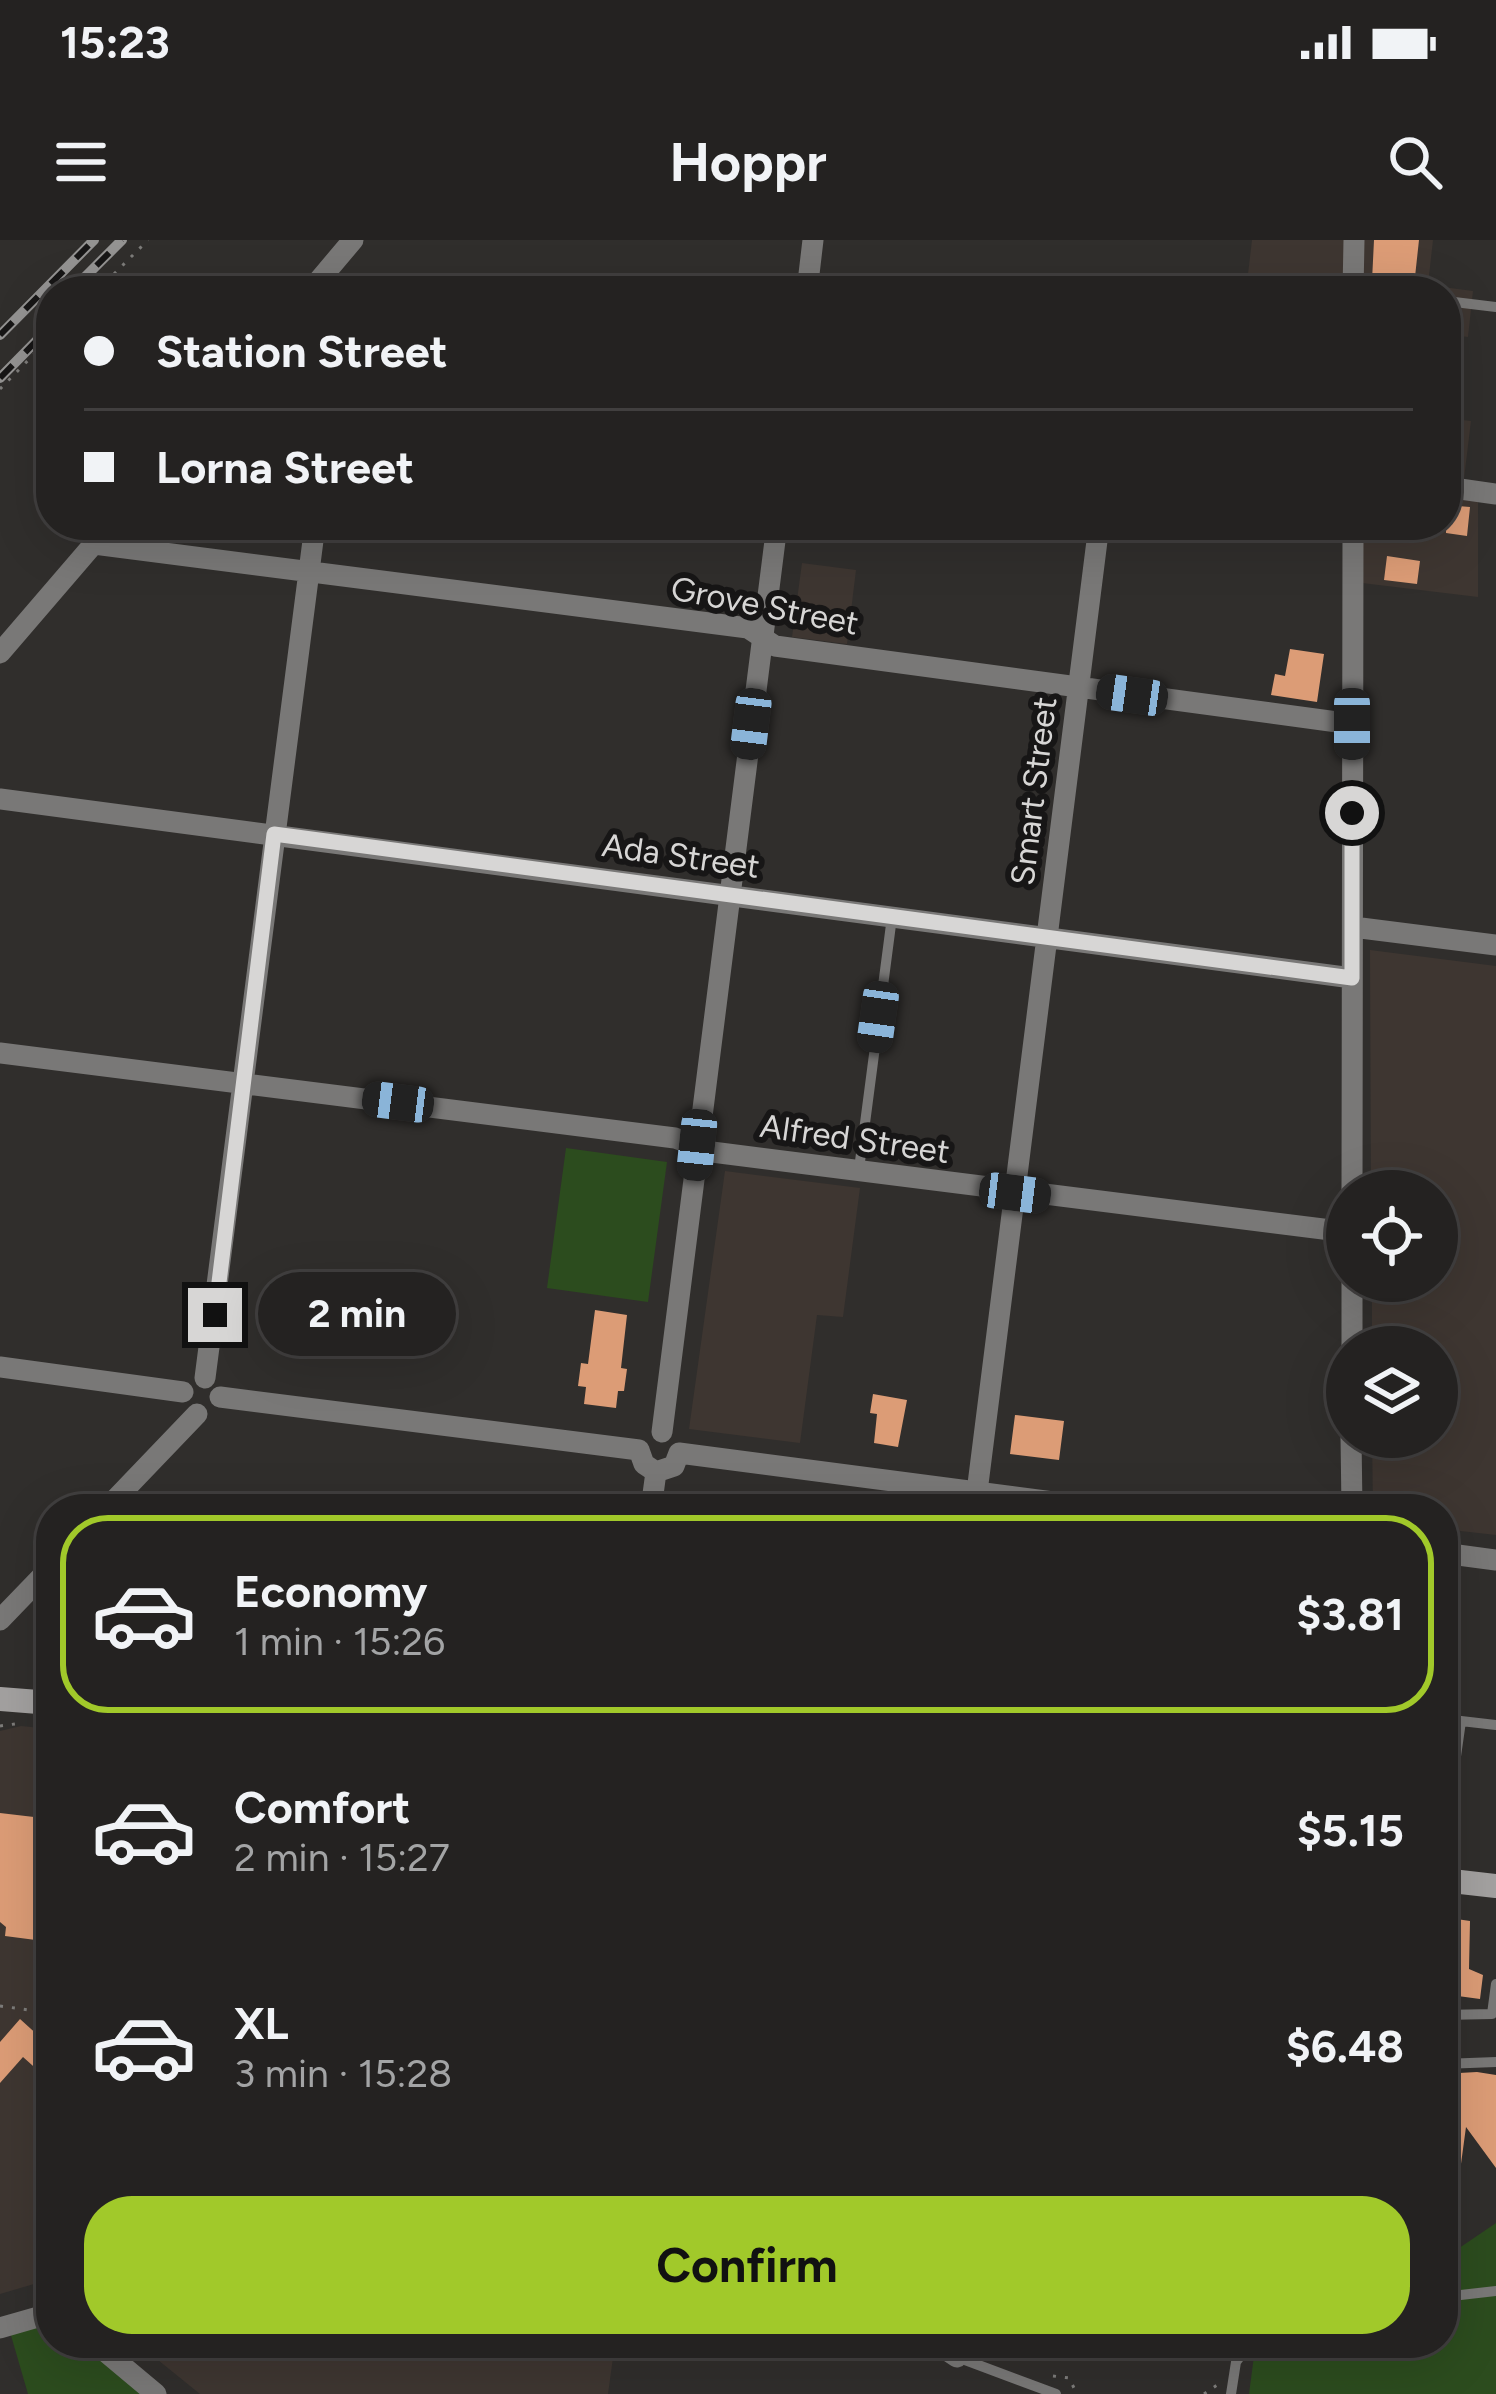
<!DOCTYPE html>
<html lang="en">
<head>
<meta charset="utf-8">
<style>
  body { margin:0; font-family:Figtree,sans-serif; background:#302f2e; color:#f1f3f6; height:100vh; display:flex; flex-direction:column; font-size:45px; white-space:nowrap }
  * { box-sizing:border-box; margin:0 }
  p { font-size:39px; color:#a3a4a5 }
  .icon { flex:none; width:66px; height:66px; fill:none; stroke:currentColor; stroke-width:2; stroke-linecap:round; stroke-linejoin:round }
  .map { position:relative; flex:1; overflow:hidden }
  .side { position:absolute; left:36px; top:1254px; width:1422px; height:864px; display:flex; flex-direction:column; background:#242221; border-radius:48px; box-shadow:0 12px 48px #0002,0 0 0 3px #413f3f }
  .side>* { flex:none }
  .guide { position:absolute; left:36px; top:36px; width:1425px; height:264px; border-radius:48px; box-shadow:0 12px 48px #0002,0 0 0 3px #413f3f; display:grid; align-content:center; height:264px; padding:0 48px; background:#242221 }
  .buttons { position:absolute; left:1326px; top:930px; display:grid; gap:24px }
  .buttons a { display:grid; place-items:center; width:132px; height:132px; border-radius:50%; background:#242221; box-shadow:0 12px 48px #0002,0 0 0 3px #413f3f; font-size:60px }
  .end { position:absolute; width:54px; height:54px; margin:-27px; border:15px solid #d7d6d5; background:#111; box-shadow:0 0 0 6px #111 }
  .from { border-radius:50% }
  .bubble { position:absolute; height:84px; border-radius:42px; background:#242221; box-shadow:0 12px 48px #0002,0 0 0 3px #413f3f; font-size:39px; font-weight:700; line-height:84px; text-align:center }
  .car { position:absolute; width:36px; height:72px; margin:-36px -18px; border-radius:15px; box-shadow:0 0 9px 3px #0007; background:linear-gradient(#222 24%,#8ab4d8 0 40%,#222 0 76%,#8ab4d8 0 86%,#222 0) }
  .guide b { display:flex; align-items:center; gap:42px; height:114px; font-size:45px }
  .guide b+b { border-top:3px solid #413f3f }
  .guide i { width:30px; height:30px; background:#f1f3f6 }
  ul { padding:21px 0 0; list-style:none }
  li { display:flex; align-items:center; gap:36px; height:198px; margin:0 24px 18px; padding:0 24px; border:6px solid transparent; border-radius:48px }
  li div { flex:1 }
  li b { display:block; font-size:45px }
  li em { font-style:normal; font-weight:700 }
  li.selected { border-color:#a1c92a }
  li>.icon { width:108px; height:108px; stroke-width:1.5 }
  .primary-button { display:flex; gap:24px; margin-top:auto; padding:24px 48px }
  .primary-button a { flex:1; height:138px; border-radius:48px; background:#a1c92a; color:#111; font-size:48px; font-weight:700; line-height:138px; text-align:center }
  .status { display:flex; justify-content:space-between; align-items:center; height:84px; padding:0 60px; background:#242221; direction:ltr }
  .status svg { height:33px; fill:currentColor }
  header { display:flex; justify-content:space-between; align-items:center; height:156px; padding:0 48px; background:#242221; font-size:54px; font-weight:700 }
  .map>svg:first-child { display:block }
  .built { fill:#3e3631 }
  .green { fill:#2c4c1e }
  .building { fill:#dc9c76 }
  .lines { fill:none; stroke-linecap:round; stroke-linejoin:round }
  .path { stroke:#7d7c7a; stroke-width:3; stroke-dasharray:3 9; stroke-linecap:butt }
  .service { stroke:#797877; stroke-width:10 }
  .minor { stroke:#797877; stroke-width:21 }
  .secondary { stroke:#a3a1a0; stroke-width:24 }
  .rail-casing { stroke:#949392; stroke-width:10 }
  .rail { stroke:#171616; stroke-width:6; stroke-dasharray:18; stroke-linecap:butt }
  .route { stroke:#d7d6d5; stroke-width:15 }
  .labels { text-anchor:middle; stroke-width:12; stroke-linejoin:round; paint-order:stroke }
  .street-label { font-size:33px; fill:#d7d6d5; stroke:#171616 }
</style>
</head>
<body>
<div class="status"><b>15:23</b><svg viewBox="0 0 49 12"><path d="M0 12V9h3v3zM5 12V6h3v6zM10 12V3h3v9zM15 12V0h3v12zM26 1h20v11H26zM47 4h2v5h-2z"/></svg></div>
<header><svg class="icon" aria-label="menu" viewBox="0 0 24 24"><path d="M4 6h16M4 12h16M4 18h16"/></svg>Hoppr<svg class="icon" aria-label="search" viewBox="0 0 24 24"><circle cx="10" cy="10" r="6"/><path d="M15 15l6 6"/></svg></header>
<div class="map">
<svg width="1496" height="2154" viewBox="0 0 1496 2154">
  <rect width="100%" height="100%" fill="#302e2c"/>
  <path class="built" d="M1252 0H1433L1428 45 1473 51 1468 97 1446 94V51H1246Z
    M1446 178 1471 181 1462 255 1478 258V357L1362 343V285H1446Z
    M802 323 856 330 847 404 792 397Z
    M1370 710 1496 726V1295L1443 1289V1269H1373L1372 1197H1437V1107H1372V1041H1437V951H1371Z
    M725 931 860 948 843 1077 817 1075 800 1203 689 1189Z
    M21 1486 51 1489V2039L0 2054V1491Z
    M137 2103H615L608 2154H200Z"/>
  <path class="green" d="M566 908 667 922 648 1062 547 1048Z
    M1496 1983V2154H1249L1254 2116 1282 2103H1443V2019Z
    M37 2085 51 2087V2103H84L91 2107 147 2154H28L10 2092Z"/>
  <path class="building" d="M1374 0H1419L1414 46 1372 41Z
    M1446 265 1470 267 1467 296 1446 293Z
    M1387 316 1420 321 1417 344 1384 340Z
    M1290 409 1324 414 1317 462 1271 455 1275 434 1285 436Z
    M595 1070 627 1075 621 1128 627 1129 624 1151H618L616 1168 584 1164 586 1147 578 1146 581 1123 588 1124Z
    M873 1154 907 1160 898 1207 874 1203 877 1174 870 1173Z
    M1015 1175 1064 1181 1059 1220 1010 1214Z
    M0 1573 51 1579V1702L5 1696 6 1687 0 1682Z
    M1443 1677 1470 1681 1469 1729 1483 1735 1480 1759 1443 1754Z
    M20 1779 51 1807V1842L23 1817 0 1843V1802Z
    M1477 1832 1496 1835V1928L1466 1887 1458 1946 1443 1944V1836L1459 1838V1833Z"/>
  <g class="lines">
    <path class="path" d="M97 51 148 0
      M0 149 51 97
      M0 1486 22 1483
      M0 1766 51 1773
      M1053 2136 1069 2138 1077 2154
      M1204 2154 1217 2145"/>
    <path class="service" d="M1446 61 1496 67
      M859 929 892 677
      M1443 1608 1461 1481 1496 1485
      M1443 1775 1492 1774 1496 1744
      M1443 1824 1496 1822
      M1443 2057 1496 2051
      M957 2117 1056 2154
      M1231 2154 1236 2122 1250 2103"/>
    <path class="minor" d="M310 51 353 0
      M807 51 813 0
      M1353 51 1354 0
      M1446 247 1496 254
      M94 304 748 388 775 406 1352 484
      M0 413 110 285
      M0 559 1352 738
      M1353 687 1496 705
      M0 813 675 898 712 912 1347 992
      M1352 951 1353 285
      M1352 1107V1041
      M0 1127 183 1152
      M205 1138 315 285
      M220 1157 639 1210
      M662 1192 777 285
      M1351 1197 1352 1269
      M639 1210 644 1224 656 1232 674 1226 679 1213
      M679 1213 1107 1269
      M977 1252 1099 285
      M106 1269 197 1174
      M651 1269 656 1232
      M1443 1313 1496 1320
      M0 1380 51 1327
      M0 2088 45 2075 51 2078
      M95 2103 156 2154
      M936 2103 957 2117"/>
    <path class="secondary" d="M0 1459 51 1463
      M1443 1640 1496 1646"/>
    <g class="rail-casing">
      <path id="rail" d="M71 51 122 0
        M0 95 94 0
        M0 138 51 86"/>
    </g>
    <use href="#rail" class="rail"/>
  </g>
  <g class="lines">
    <path class="route" d="M215 1075 274 594 1352 738V573"/>
  </g>
  <g class="labels">
    <g class="street-label">
      <text transform="translate(765 365) rotate(11)" y="12">Grove Street</text>
      <text transform="translate(1033 551) rotate(-83)" y="12">Smart Street</text>
      <text transform="translate(681 615) rotate(8)" y="12">Ada Street</text>
      <text transform="translate(855 898) rotate(8)" y="12">Alfred Street</text>
    </g>
  </g>
</svg>
<div class="buttons">
<a><svg class="icon" aria-label="locate" viewBox="0 0 24 24"><circle cx="12" cy="12" r="6"/><path d="M12 2v4M12 18v4M2 12h4M18 12h4"/></svg></a>
<a><svg class="icon" aria-label="layers" viewBox="0 0 24 24"><path d="M12 4l9 5-9 5-9-5zM3 14l9 5 9-5"/></svg></a>
</div>
<i class="end from" style="left:1352px;top:573px"></i>
<i class="end" style="left:215px;top:1075px"></i>
<div class="bubble" style="left:258px;top:1032px;width:198px">2 min</div>
<i class="car" style="left:1132px;top:455px;rotate:278deg"></i>
<i class="car" style="left:751px;top:484px;rotate:187deg"></i>
<i class="car" style="left:1352px;top:484px;rotate:180deg"></i>
<i class="car" style="left:878px;top:777px;rotate:188deg"></i>
<i class="car" style="left:398px;top:862px;rotate:277deg"></i>
<i class="car" style="left:697px;top:905px;rotate:186deg"></i>
<i class="car" style="left:1015px;top:953px;rotate:97deg"></i>
<div class="guide">
<b><i class="from"></i>Station Street</b>
<b><i></i>Lorna Street</b>
</div>
<section class="side">
<ul>
<li class="selected"><svg class="icon" aria-label="car" viewBox="0 0 24 24"><path d="M5 17H2v-5l4-1 3-4h7l3 4 3 1v5h-3M9 17h6M6 11h13"/><circle cx="7" cy="17" r="2"/><circle cx="17" cy="17" r="2"/></svg><div><b>Economy</b><p>1 min · 15:26</p></div><em>$3.81</em></li>
<li><svg class="icon" aria-label="car" viewBox="0 0 24 24"><path d="M5 17H2v-5l4-1 3-4h7l3 4 3 1v5h-3M9 17h6M6 11h13"/><circle cx="7" cy="17" r="2"/><circle cx="17" cy="17" r="2"/></svg><div><b>Comfort</b><p>2 min · 15:27</p></div><em>$5.15</em></li>
<li><svg class="icon" aria-label="car" viewBox="0 0 24 24"><path d="M5 17H2v-5l4-1 3-4h7l3 4 3 1v5h-3M9 17h6M6 11h13"/><circle cx="7" cy="17" r="2"/><circle cx="17" cy="17" r="2"/></svg><div><b>XL</b><p>3 min · 15:28</p></div><em>$6.48</em></li>
</ul>
<div class="primary-button"><a>Confirm</a></div>
</section>
</div>
</body>
</html>
